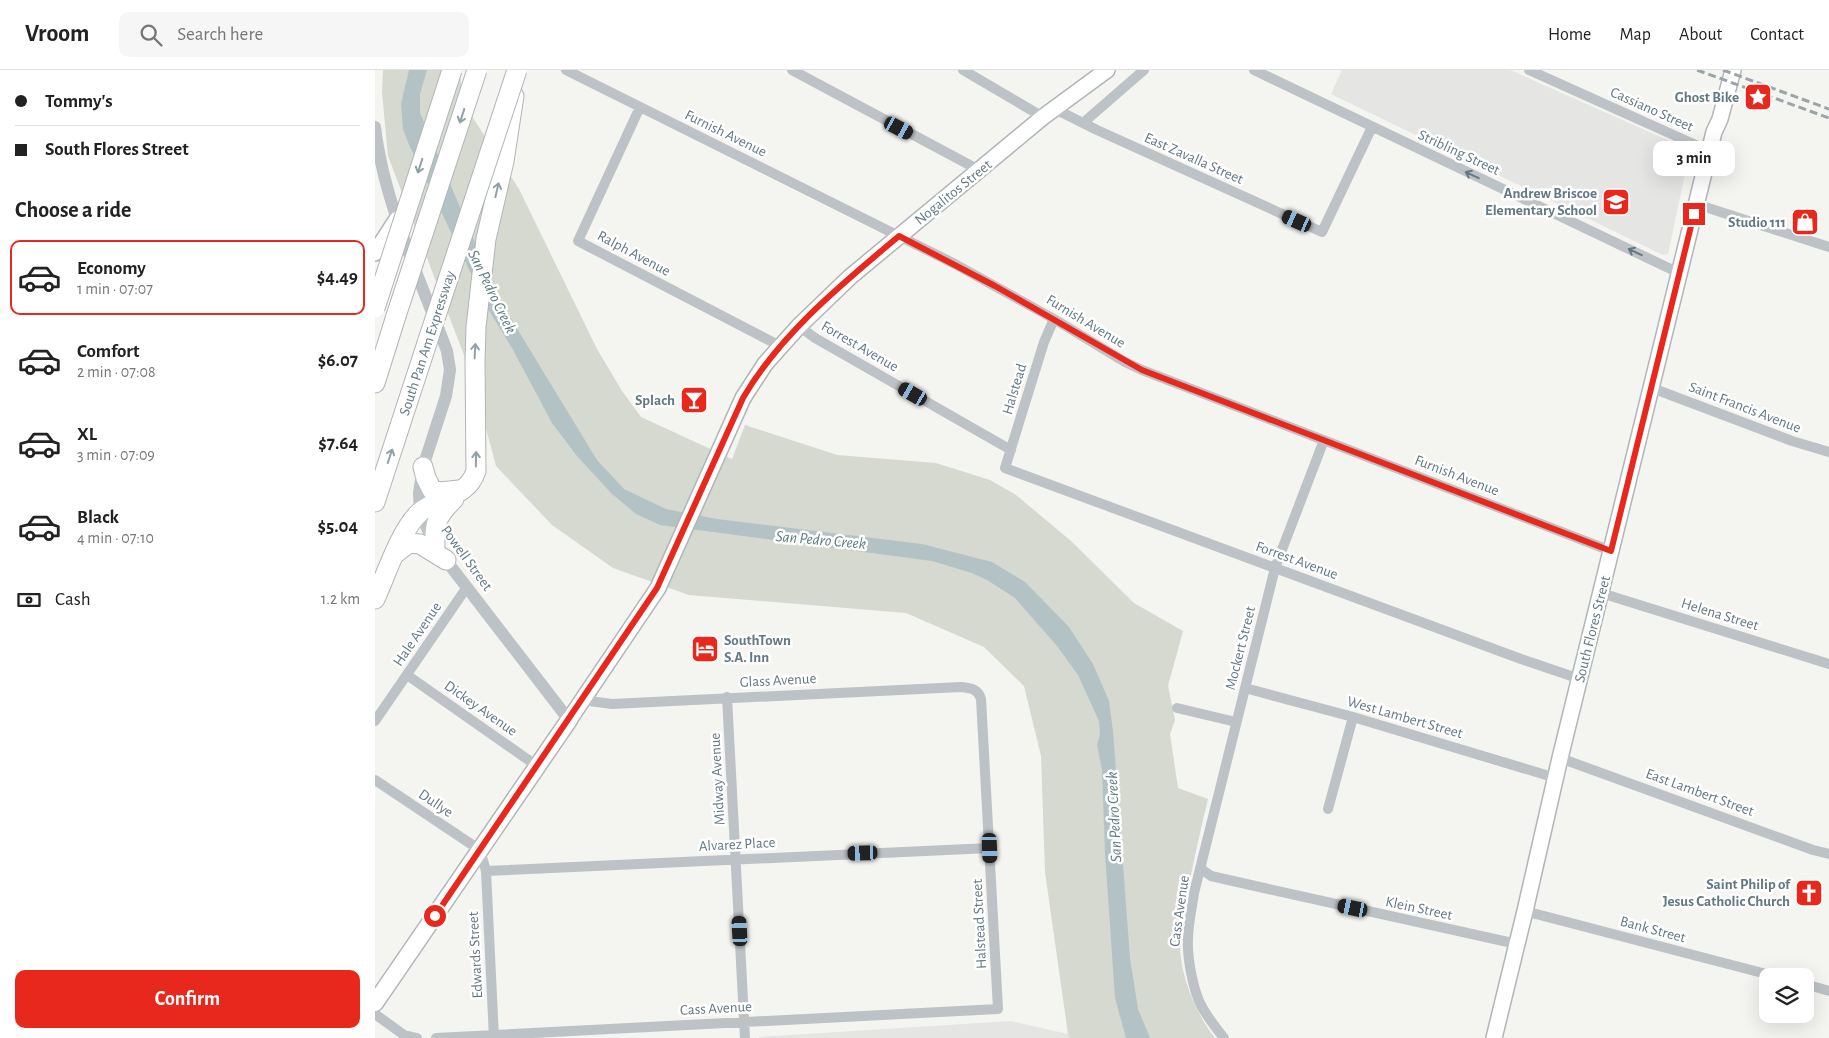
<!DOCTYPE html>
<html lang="en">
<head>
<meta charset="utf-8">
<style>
  body { margin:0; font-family:"Alegreya Sans",sans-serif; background:#f6f6f6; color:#222; height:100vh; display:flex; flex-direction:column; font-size:19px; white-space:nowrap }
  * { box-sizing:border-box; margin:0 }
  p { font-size:16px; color:#767676 }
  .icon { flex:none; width:28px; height:28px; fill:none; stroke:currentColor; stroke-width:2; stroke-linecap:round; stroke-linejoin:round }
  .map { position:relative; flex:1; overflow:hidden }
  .panel { display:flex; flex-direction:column; background:#fff; width:375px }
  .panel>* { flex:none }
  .banner { display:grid; align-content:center; height:110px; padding:0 15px; background:#fff }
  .tools { position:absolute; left:1384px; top:898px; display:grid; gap:10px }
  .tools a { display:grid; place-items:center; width:55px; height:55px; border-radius:10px; background:#fff; box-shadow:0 5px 20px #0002; font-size:25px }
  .end { position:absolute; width:22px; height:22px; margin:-11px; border:6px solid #e8281c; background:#fff; box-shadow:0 0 0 2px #fff }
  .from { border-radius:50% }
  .bubble { position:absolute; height:35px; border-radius:10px; background:#fff; box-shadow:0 5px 20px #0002; font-size:16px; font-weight:600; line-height:35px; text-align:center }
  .car { position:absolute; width:15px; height:30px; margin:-15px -8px; border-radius:6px; box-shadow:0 0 4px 1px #0007; background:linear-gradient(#222 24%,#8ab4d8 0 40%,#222 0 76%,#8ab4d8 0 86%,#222 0) }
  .banner b { display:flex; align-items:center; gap:18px; height:48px; font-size:19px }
  .banner b+b { border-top:1px solid #e0e0e0 }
  .banner i { width:12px; height:12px; background:#222 }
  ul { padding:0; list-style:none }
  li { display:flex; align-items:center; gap:15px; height:75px; margin:0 10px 8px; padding:0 5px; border:2px solid transparent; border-radius:10px }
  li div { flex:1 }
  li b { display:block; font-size:19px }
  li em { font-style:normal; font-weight:600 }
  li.selected { border-color:#e8281c }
  li>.icon { width:45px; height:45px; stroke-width:1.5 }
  h2 { padding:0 15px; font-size:22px; line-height:60px }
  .pay { display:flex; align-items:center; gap:12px; height:55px; padding:0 15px; font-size:19px }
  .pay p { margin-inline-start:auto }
  .button { display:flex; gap:10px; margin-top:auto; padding:10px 15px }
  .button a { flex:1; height:58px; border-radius:10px; background:#e8281c; color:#fff; font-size:20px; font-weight:600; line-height:58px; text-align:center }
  header { display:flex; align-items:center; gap:30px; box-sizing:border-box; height:70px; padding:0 25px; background:#fff; border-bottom:1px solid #e0e0e0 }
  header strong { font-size:24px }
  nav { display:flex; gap:28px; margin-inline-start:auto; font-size:18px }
  .search { width:350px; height:45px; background:#f6f6f6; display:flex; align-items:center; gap:12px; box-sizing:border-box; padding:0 18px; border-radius:10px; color:#767676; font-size:19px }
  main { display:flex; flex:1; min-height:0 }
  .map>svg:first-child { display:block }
  .built { fill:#e5e5e4 }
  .green { fill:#d5d9cf }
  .water { fill:#b3c3c5 }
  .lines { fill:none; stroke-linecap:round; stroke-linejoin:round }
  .secondary-casing { stroke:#afb6b9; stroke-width:18 }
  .primary-casing { stroke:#b0b6b9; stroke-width:19 }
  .motorway-casing { stroke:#b0b5b7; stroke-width:21 }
  .minor { stroke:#bcc2c5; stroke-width:10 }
  .tertiary { stroke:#bcc2c5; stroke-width:12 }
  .secondary { stroke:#fff; stroke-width:15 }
  .primary { stroke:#fff; stroke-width:16 }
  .motorway { stroke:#fff; stroke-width:19 }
  .rail { stroke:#9ba5a9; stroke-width:3; stroke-dasharray:8 4; stroke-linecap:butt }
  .motorway-bridge-casing { stroke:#b0b5b7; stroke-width:21; stroke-linecap:butt }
  .motorway-bridge { stroke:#fff; stroke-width:19 }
  .oneway { stroke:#91a1a8 }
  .oneway2 { stroke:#627982 }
  .route { stroke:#e8281c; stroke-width:6 }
  .labels { text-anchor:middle; stroke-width:5; stroke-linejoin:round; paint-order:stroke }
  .poi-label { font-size:15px; font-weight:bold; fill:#627982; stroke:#fff; text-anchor:end }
  .street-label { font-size:15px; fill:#627982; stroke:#fff }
  .water-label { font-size:16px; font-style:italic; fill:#5e7c7f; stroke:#fff }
</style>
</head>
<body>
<header>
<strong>Vroom</strong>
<div class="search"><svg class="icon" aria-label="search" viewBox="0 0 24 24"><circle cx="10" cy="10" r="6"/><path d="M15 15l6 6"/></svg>Search here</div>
<nav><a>Home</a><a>Map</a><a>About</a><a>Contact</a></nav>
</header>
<main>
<section class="panel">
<div class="banner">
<b><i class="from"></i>Tommy's</b>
<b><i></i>South Flores Street</b>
</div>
<h2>Choose a ride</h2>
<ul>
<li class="selected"><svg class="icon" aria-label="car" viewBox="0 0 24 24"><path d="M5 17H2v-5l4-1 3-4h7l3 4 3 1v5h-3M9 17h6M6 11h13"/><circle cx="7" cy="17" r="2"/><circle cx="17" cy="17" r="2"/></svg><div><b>Economy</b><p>1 min · 07:07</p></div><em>$4.49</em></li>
<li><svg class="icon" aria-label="car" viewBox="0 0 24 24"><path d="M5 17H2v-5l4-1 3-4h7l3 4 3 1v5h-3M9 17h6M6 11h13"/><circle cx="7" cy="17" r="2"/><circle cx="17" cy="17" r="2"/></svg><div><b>Comfort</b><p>2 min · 07:08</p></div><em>$6.07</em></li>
<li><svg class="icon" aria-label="car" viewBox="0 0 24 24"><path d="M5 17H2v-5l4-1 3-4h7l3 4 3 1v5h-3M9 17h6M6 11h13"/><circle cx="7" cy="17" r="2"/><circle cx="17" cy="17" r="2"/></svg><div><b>XL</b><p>3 min · 07:09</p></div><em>$7.64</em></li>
<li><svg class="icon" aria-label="car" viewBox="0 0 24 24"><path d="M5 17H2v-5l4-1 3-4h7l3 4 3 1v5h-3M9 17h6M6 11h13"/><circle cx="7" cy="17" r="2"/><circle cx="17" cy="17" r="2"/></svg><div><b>Black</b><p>4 min · 07:10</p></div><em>$5.04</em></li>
</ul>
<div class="pay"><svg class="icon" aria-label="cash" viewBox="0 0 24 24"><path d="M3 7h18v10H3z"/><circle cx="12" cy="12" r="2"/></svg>Cash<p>1.2 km</p></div>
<div class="button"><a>Confirm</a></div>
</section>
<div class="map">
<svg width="1454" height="968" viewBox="0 0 1454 968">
  <rect width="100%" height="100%" fill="#f4f4f0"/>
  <path class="built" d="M967 0H1135L1315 80 1293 184 1288 185 956 24Z
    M636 951 693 964 695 968H384V967Z"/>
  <path class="green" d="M8 0H87L85 5 89 34 144 119 222 279 247 321 266 347 357 389 370 355 462 385 561 393 615 410 641 425 696 471 759 533 808 561 793 616 800 650 795 664 803 718 833 729C824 767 815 804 810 842 808 852 806 862 805 872 804 904 821 944 840 968H695L693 964 670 802 666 686 649 616 609 577 531 543 314 525 238 498 177 455 121 396 97 306 13 86 7 22Z"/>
  <path class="water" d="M34 0H52L45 24V43L124 229 222 390 249 419 291 439 342 449 547 474 617 492 650 512 694 557 718 594 734 631 738 661 755 888 763 939 775 968H751L740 928 730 783 727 700 722 675 725 664 724 651 703 605 682 576 640 528 612 510 597 503 557 491 285 455 261 444 236 423 202 386 177 353 137 278 113 239 34 75 28 59 26 34Z"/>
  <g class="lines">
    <g class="secondary-casing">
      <path id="secondary" d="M0 183 22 149
        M194 650 283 518 368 328 390 294 424 256 475 207 668 47 732 0
        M1119 968 1150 841 1185 688 1339 62 1345 49 1358 0"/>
    </g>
    <g class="primary-casing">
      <path id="primary" d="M0 933 194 650"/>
    </g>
    <g class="motorway-casing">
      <path id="motorway" d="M0 313 21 246
        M48 397 51 408 57 420 65 422 84 420
        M0 432 53 270
        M60 476C59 452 62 446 79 429
        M21 483 34 473 45 474 71 490
        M0 529C11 505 25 461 44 443 62 426 92 429 101 401L100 290 101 257 111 169 129 91 139 26"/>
    </g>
    <path class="minor" d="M191 0 580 194 679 249 750 292 767 300 1236 481
      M417 0 604 100
      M588 0 668 47
      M879 0 1304 203
      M1154 0 1334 81
      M265 37 203 171 405 276
      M680 39 722 60 947 162 997 57
      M708 53 769 0
      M1321 134 1454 177
      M679 249 669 272 630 398 1146 589 1205 609
      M424 256 440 268 636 380
      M1277 318 1417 371 1454 382
      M1226 523 1454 594
      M32 605 162 696
      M870 618 978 647 1181 708
      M352 627 370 968
      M802 638 861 652
      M0 651 92 517
      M1185 688 1438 780 1454 784
      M0 710 105 780 111 801 119 968
      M953 739 978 647
      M825 798 836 806 889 818 1142 874
      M111 801 615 778
      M1150 841 1399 906
      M1430 914 1454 921
      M0 944 29 965 42 968
      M61 968 623 939 606 629C603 619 596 618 586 617L237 634 207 630
      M849 968C841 958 833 948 827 937 818 921 812 887 813 869 813 854 817 838 819 823L900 498 949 370"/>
    <path class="tertiary" d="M0 57C9 133 45 209 72 281L75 300 71 326 48 397 44 423 45 442 60 476 194 650"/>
    <use href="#secondary" class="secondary"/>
    <use href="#primary" class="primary"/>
    <use href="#motorway" class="motorway"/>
    <path class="rail" d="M1322 0 1454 48
      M1348 0 1454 39"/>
    <g class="motorway-bridge-casing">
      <path id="motorway-bridge" d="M0 238 77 0
        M21 246 102 0
        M53 270 142 0"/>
    </g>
    <use href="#motorway-bridge" class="motorway-bridge"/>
  </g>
  <defs><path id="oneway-shaft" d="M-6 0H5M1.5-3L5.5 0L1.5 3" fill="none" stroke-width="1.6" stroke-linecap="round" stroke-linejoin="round" transform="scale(1.25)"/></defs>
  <g class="oneway">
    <use href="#oneway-shaft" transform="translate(87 46) rotate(108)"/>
    <use href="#oneway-shaft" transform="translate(45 96) rotate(108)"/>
    <use href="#oneway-shaft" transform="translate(122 120) rotate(-77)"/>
    <use href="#oneway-shaft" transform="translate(100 281) rotate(-87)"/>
    <use href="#oneway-shaft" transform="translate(15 386) rotate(-72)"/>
    <use href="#oneway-shaft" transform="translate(101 389) rotate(-89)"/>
  </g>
  <g class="oneway2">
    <use href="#oneway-shaft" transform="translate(1097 105) rotate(-155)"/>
    <use href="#oneway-shaft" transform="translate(1260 182) rotate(-155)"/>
  </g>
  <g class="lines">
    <path class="route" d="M60 846 282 518 368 328C406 263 467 214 524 166L620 216 767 300 1236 481 1319 144"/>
  </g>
  <defs>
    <g id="sight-square" transform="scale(1.4375)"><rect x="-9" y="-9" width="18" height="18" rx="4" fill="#e8281c" stroke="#fff"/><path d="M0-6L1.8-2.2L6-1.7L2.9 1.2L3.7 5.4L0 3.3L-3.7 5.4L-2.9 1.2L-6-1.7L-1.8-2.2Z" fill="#fff"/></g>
    <g id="school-square" transform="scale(1.4375)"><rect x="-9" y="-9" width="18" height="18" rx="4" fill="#e8281c" stroke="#fff"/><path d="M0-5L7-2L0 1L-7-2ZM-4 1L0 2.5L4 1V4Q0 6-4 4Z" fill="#fff"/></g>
    <g id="shop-square" transform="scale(1.4375)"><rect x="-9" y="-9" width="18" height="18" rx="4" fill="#e8281c" stroke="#fff"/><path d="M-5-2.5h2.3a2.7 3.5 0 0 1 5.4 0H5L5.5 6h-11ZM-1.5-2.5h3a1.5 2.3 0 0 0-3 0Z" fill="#fff"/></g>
    <g id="bar-square" transform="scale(1.4375)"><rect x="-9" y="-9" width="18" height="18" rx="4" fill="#e8281c" stroke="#fff"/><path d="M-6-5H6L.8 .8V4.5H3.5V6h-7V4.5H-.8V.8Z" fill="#fff"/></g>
    <g id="hotel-square" transform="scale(1.4375)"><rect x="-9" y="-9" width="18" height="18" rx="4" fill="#e8281c" stroke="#fff"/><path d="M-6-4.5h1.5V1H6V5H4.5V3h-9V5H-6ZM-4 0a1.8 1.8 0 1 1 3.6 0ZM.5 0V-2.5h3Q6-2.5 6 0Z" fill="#fff"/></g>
    <g id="church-square" transform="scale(1.4375)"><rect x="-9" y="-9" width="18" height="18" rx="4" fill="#e8281c" stroke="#fff"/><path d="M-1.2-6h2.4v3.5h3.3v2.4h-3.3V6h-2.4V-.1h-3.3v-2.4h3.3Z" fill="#fff"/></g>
  </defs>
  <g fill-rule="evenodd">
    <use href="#sight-square" x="1383" y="27"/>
    <use href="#school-square" x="1241" y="132"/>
    <use href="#shop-square" x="1430" y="152"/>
    <use href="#bar-square" x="319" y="330"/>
    <use href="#hotel-square" x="330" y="579"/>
    <use href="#church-square" x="1434" y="823"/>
  </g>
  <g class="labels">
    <g class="poi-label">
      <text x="1364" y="32">Ghost Bike</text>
      <text x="1222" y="128">Andrew Briscoe<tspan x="1222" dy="17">Elementary School</tspan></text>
      <text x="1411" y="157">Studio 111</text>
      <text x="300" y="335">Splach</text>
      <text x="349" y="575" text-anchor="start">SouthTown<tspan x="349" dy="17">S.A. Inn</tspan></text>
      <text x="1415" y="819">Saint Philip of<tspan x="1415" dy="17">Jesus Catholic Church</tspan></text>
    </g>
    <g class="street-label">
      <text transform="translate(1277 39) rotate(24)" y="5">Cassiano Street</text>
      <text transform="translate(351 63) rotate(26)" y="5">Furnish Avenue</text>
      <text transform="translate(1084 82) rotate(25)" y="5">Stribling Street</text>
      <text transform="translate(819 88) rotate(24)" y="5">East Zavalla Street</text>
      <text transform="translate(578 122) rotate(-39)" y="5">Nogalitos Street</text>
      <text transform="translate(259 183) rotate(28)" y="5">Ralph Avenue</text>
      <text transform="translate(711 251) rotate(31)" y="5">Furnish Avenue</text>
      <text transform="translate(52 273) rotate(-72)" y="5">South Pan Am Expressway</text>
      <text transform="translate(485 276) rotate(30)" y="5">Forrest Avenue</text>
      <text transform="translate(639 319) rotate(-73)" y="5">Halstead</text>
      <text transform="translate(1370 337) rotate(21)" y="5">Saint Francis Avenue</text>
      <text transform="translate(1082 405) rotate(21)" y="5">Furnish Avenue</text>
      <text transform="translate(92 488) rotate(54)" y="5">Powell Street</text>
      <text transform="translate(922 490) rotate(20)" y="5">Forrest Avenue</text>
      <text transform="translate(1345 544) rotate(17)" y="5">Helena Street</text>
      <text transform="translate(1217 559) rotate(-76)" y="5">South Flores Street</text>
      <text transform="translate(42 564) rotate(-56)" y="5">Hale Avenue</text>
      <text transform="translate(865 578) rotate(-76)" y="5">Mockert Street</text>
      <text transform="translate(403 610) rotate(-3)" y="5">Glass Avenue</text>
      <text transform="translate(106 638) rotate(35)" y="5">Dickey Avenue</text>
      <text transform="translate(1030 647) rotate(16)" y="5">West Lambert Street</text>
      <text transform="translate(342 709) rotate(-93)" y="5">Midway Avenue</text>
      <text transform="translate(1325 722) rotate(20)" y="5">East Lambert Street</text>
      <text transform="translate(61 733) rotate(34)" y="5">Dullye</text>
      <text transform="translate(362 774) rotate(-3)" y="5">Alvarez Place</text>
      <text transform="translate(1044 838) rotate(12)" y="5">Klein Street</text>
      <text transform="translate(804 841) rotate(-82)" y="5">Cass Avenue</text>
      <text transform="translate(604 854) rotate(-93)" y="5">Halstead Street</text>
      <text transform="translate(1278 859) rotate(15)" y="5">Bank Street</text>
      <text transform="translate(100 885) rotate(-93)" y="5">Edwards Street</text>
      <text transform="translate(341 938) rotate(-3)" y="5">Cass Avenue</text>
    </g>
    <g class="water-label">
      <text transform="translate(118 221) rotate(64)" y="6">San Pedro Creek</text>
      <text transform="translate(446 469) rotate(5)" y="6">San Pedro Creek</text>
      <text transform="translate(738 747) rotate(-93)" y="6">San Pedro Creek</text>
    </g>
  </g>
</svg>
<div class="tools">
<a><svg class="icon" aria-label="layers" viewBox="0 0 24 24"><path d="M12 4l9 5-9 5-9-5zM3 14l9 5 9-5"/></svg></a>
</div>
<i class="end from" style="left:60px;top:846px"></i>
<i class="end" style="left:1319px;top:144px"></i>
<div class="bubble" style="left:1278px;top:71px;width:82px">3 min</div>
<i class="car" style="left:524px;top:58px;rotate:118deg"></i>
<i class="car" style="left:922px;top:151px;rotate:294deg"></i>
<i class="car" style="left:538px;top:324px;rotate:300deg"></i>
<i class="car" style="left:615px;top:778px;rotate:178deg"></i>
<i class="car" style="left:488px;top:783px;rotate:268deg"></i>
<i class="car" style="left:978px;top:838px;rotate:282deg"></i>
<i class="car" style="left:365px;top:861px;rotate:357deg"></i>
</div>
</main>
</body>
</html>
